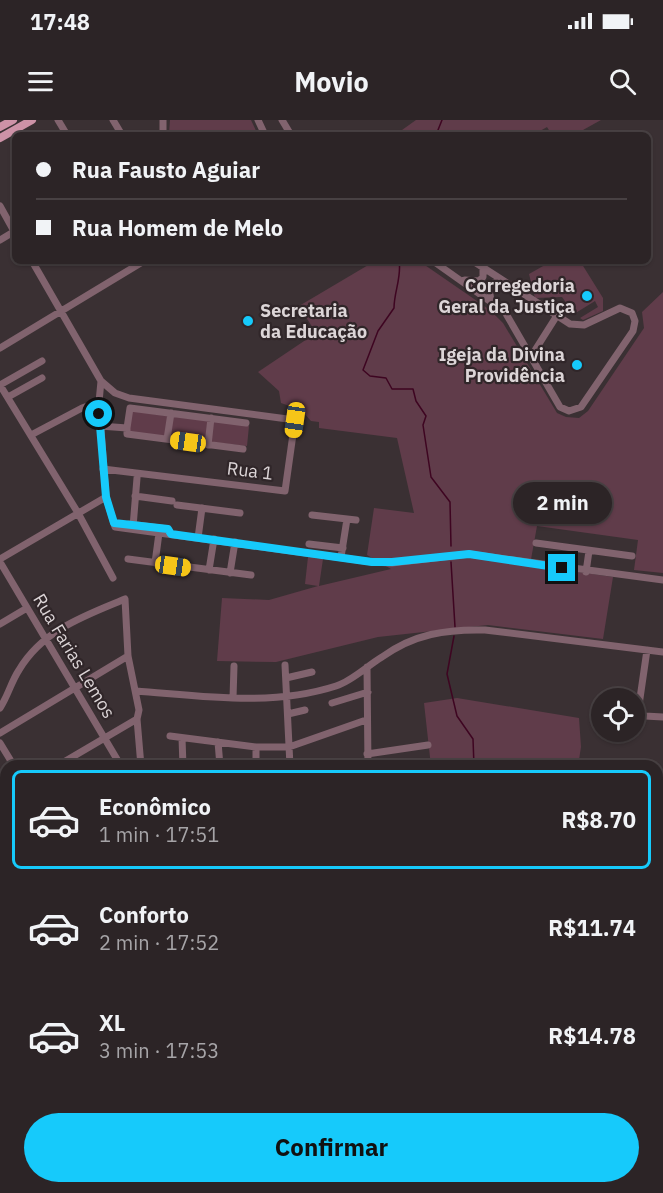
<!DOCTYPE html>
<html lang="pt">
<head>
<meta charset="utf-8">
<style>
  body { margin:0; font-family:"IBM Plex Sans",sans-serif; background:#342c2e; color:#f1f3f6; height:100vh; display:flex; flex-direction:column; font-size:22px; white-space:nowrap }
  * { box-sizing:border-box; margin:0 }
  p { font-size:20px; color:#a6a4a7 }
  .icon { flex:none; width:33px; height:33px; fill:none; stroke:currentColor; stroke-width:2; stroke-linecap:round; stroke-linejoin:round }
  .map { position:relative; flex:1; overflow:hidden }
  .sheet { position:absolute; left:0px; top:640px; width:663px; height:434px; display:flex; flex-direction:column; background:#2c2426; border-radius:18px 18px 0 0; box-shadow:0 2px 4px #0004,0 0 0 2px #484143 }
  .sheet>* { flex:none }
  .guide { position:absolute; left:12px; top:12px; width:639px; height:132px; border-radius:9px; box-shadow:0 2px 4px #0004,0 0 0 2px #484143; display:grid; align-content:center; height:132px; padding:0 24px; background:#2c2426 }
  .controls { position:absolute; left:591px; top:568px; display:grid; gap:12px }
  .controls a { display:grid; place-items:center; width:54px; height:54px; border-radius:50%; background:#2c2426; box-shadow:0 2px 4px #0004,0 0 0 2px #484143; font-size:30px }
  .end { position:absolute; width:27px; height:27px; margin:-14px; border:8px solid #16cafb; background:#111; box-shadow:0 0 0 3px #111 }
  .from { border-radius:50% }
  .bubble { position:absolute; height:42px; border-radius:21px; background:#2c2426; box-shadow:0 2px 4px #0004,0 0 0 2px #484143; font-size:20px; font-weight:800; line-height:42px; text-align:center }
  .car { position:absolute; width:18px; height:36px; margin:-18px -9px; border-radius:8px; box-shadow:0 0 4px 2px #0007; background:linear-gradient(#f5c518 24%,#345 0 40%,#f5c518 0 76%,#345 0 86%,#f5c518 0) }
  .guide b { display:flex; align-items:center; gap:21px; height:57px; font-size:22px }
  .guide b+b { border-top:2px solid #484143 }
  .guide i { width:15px; height:15px; background:#f1f3f6 }
  ul { padding:10px 0 0; list-style:none }
  li { display:flex; align-items:center; gap:18px; height:99px; margin:0 12px 9px; padding:0 12px; border:3px solid transparent; border-radius:9px }
  li div { flex:1 }
  li b { display:block; font-size:22px }
  li em { font-style:normal; font-weight:800 }
  li.active { border-color:#16cafb }
  li>.icon { width:54px; height:54px; stroke-width:1.5 }
  .action { display:flex; gap:12px; margin-top:auto; padding:12px 24px }
  .action a { flex:1; height:69px; border-radius:36px; background:#16cafb; color:#111; font-size:24px; font-weight:800; line-height:69px; text-align:center }
  .status { display:flex; justify-content:space-between; align-items:center; height:42px; padding:0 30px; background:#2c2426; direction:ltr }
  .status svg { height:16px; fill:currentColor }
  header { display:flex; justify-content:space-between; align-items:center; height:78px; padding:0 24px; background:#2c2426; font-size:27px; font-weight:800 }
  .map>svg:first-child { display:block }
  .green { fill:#603c4a }
  .lines { fill:none; stroke-linecap:round; stroke-linejoin:round }
  .stream { stroke:#3e0521; stroke-width:1.5 }
  .minor { stroke:#81636e; stroke-width:7 }
  .major { stroke:#cd92a7; stroke-width:8 }
  .route { stroke:#16cafb; stroke-width:8 }
  .poi-dot { fill:#16cafb; stroke:#302629; stroke-width:2 }
  .labels { text-anchor:middle; stroke-width:4.5; stroke-linejoin:round; paint-order:stroke }
  .poi-label { font-size:18px; font-weight:bold; fill:#dcd5d7; stroke:#302629; text-anchor:end }
  .street-label { font-size:18px; fill:#dcd5d7; stroke:#302629 }
</style>
</head>
<body>
<div class="status"><b>17:48</b><svg viewBox="0 0 49 12"><path d="M0 12V9h3v3zM5 12V6h3v6zM10 12V3h3v9zM15 12V0h3v12zM26 1h20v11H26zM47 4h2v5h-2z"/></svg></div>
<header><svg class="icon" aria-label="menu" viewBox="0 0 24 24"><path d="M4 6h16M4 12h16M4 18h16"/></svg>Movio<svg class="icon" aria-label="search" viewBox="0 0 24 24"><circle cx="10" cy="10" r="6"/><path d="M15 15l6 6"/></svg></header>
<div class="map">
<svg width="663" height="1073" viewBox="0 0 663 1073">
  <rect width="100%" height="100%" fill="#3a3033"/>
  <path class="green" d="M170 0H251L258 15H169Z
    M416 0H601L574 15H552L547 7 533 15H395Z
    M375 141H419L490 190 503 203 557 293 566 297 579 298 588 291 644 208 642 192 663 172V453L634 450 638 420 537 406 530 445 613 457 603 519 488 505 378 517 276 542 217 541 222 478 269 480 318 466 305 464 308 437 323 439 319 466 391 449 367 435 374 388 414 393 397 318 319 308V302L311 301 301 290 281 283 279 271 258 252 316 213 299 186Z
    M552 141 555 145 561 141H580L603 178V191L583 200 580 198 598 187 595 181 574 194 562 177 535 178 529 154Z
    M132 291 168 296 165 316 129 312Z
    M173 296 209 301 206 321 170 317Z
    M213 301 249 306 247 326 210 322Z
    M457 578 579 598 581 627 578 646H431L424 583Z
    M6 666V770L2 771 3 796 0 797V671Z
    M657 791H663V866H657Z"/>
  <g class="lines">
    <path class="stream" d="M436 15 442 0
      M399 141C402 156 394 172 394 188L378 211 363 250 370 256 386 258 392 269H413L416 281 426 296 423 305 431 357 450 382 451 426
      M451 442 455 507
      M454 516 447 554 457 596 473 619 474 646
      M460 1073 463 1068"/>
    <path class="minor" d="M58 0 67 15
      M113 0 122 15
      M258 0 265 15
      M282 0 291 15
      M163 15V0
      M0 86 15 113
      M0 120 15 111
      M32 141 101 261 99 282 106 377 115 407 372 442 392 443 469 434 663 460
      M433 141 505 192 560 287 569 291 581 287 633 211 635 201 632 193 620 188 584 205 570 204 473 141
      M465 160 479 161 483 157V148
      M491 181 489 167 494 163 503 162
      M0 228 144 141
      M532 235 556 197
      M101 261 115 273 129 278 295 300 285 371 103 349
      M0 265 78 393 113 458
      M0 265 42 241
      M8 277 42 258
      M100 306 127 308 130 288 246 303
      M127 308V314L243 329
      M31 315 82 288 99 282
      M167 319 171 293
      M208 325 211 298
      M135 376 172 381
      M177 385 240 393
      M312 395 356 400
      M129 404 168 409 171 414
      M133 407 137 358
      M198 418 202 388
      M536 423 632 436
      M309 424 343 428
      M341 437 347 399
      M0 439 106 377
      M128 439 251 455
      M0 442 121 646
      M155 443 159 413
      M209 450 214 419
      M586 452 589 431
      M230 453 235 422
      M0 504 27 488
      M647 530 638 592 645 596 663 597
      M285 545 290 646
      M367 547 368 646
      M286 558 312 552
      M136 571C202 576 271 587 336 566 352 561 367 546 382 537 414 514 446 509 485 510L663 532
      M233 578 234 546
      M332 583 368 572
      M0 588C8 576 11 562 19 550 43 510 84 496 125 479L128 536 139 590 137 599 141 646
      M288 594 305 590
      M0 613 128 536
      M170 616 256 627H289L366 600
      M182 618 183 646
      M218 622 220 646
      M0 623 14 646
      M256 627V646
      M367 634 428 625
      M57 646 137 599
      M0 804H6
      M0 845 6 843
      M0 872 6 871
      M657 940H663
      M0 979 6 995
      M657 1000H663
      M0 1002 6 1001
      M657 1006H663
      M92 1068 93 1073
      M150 1068 151 1073
      M182 1068V1073
      M236 1068V1073
      M243 1068V1073
      M348 1068V1073
      M402 1068V1073
      M295 1073V1068
      M565 1073V1068
      M617 1073V1068"/>
    <path class="major" d="M0 7 13 0
      M0 18 32 0"/>
  </g>
  <g class="lines">
    <path class="route" d="M99 294 106 377 114 403 168 409 171 414 372 442H392L469 434 562 448"/>
  </g>
  <g class="poi-dot">
    <circle cx="587" cy="176" r="6"/>
    <circle cx="248" cy="201" r="6"/>
    <circle cx="577" cy="245" r="6"/>
  </g>
  <g class="labels">
    <g class="poi-label">
      <text x="575" y="172">Corregedoria<tspan x="575" dy="21">Geral da Justiça</tspan></text>
      <text x="260" y="197" text-anchor="start">Secretaria<tspan x="260" dy="21">da Educação</tspan></text>
      <text x="565" y="241">Igeja da Divina<tspan x="565" dy="21">Providência</tspan></text>
    </g>
    <g class="street-label">
      <text transform="translate(250 351) rotate(7)" y="6">Rua 1</text>
      <text transform="translate(74 536) rotate(59)" y="6">Rua Farias Lemos</text>
    </g>
  </g>
</svg>
<div class="controls">
<a><svg class="icon" aria-label="locate" viewBox="0 0 24 24"><circle cx="12" cy="12" r="6"/><path d="M12 2v4M12 18v4M2 12h4M18 12h4"/></svg></a>
</div>
<i class="end from" style="left:99px;top:294px"></i>
<i class="end" style="left:562px;top:448px"></i>
<div class="bubble" style="left:513px;top:362px;width:99px">2 min</div>
<i class="car" style="left:295px;top:300px;rotate:188deg"></i>
<i class="car" style="left:188px;top:322px;rotate:278deg"></i>
<i class="car" style="left:173px;top:446px;rotate:98deg"></i>
<div class="guide">
<b><i class="from"></i>Rua Fausto Aguiar</b>
<b><i></i>Rua Homem de Melo</b>
</div>
<section class="sheet">
<ul>
<li class="active"><svg class="icon" aria-label="car" viewBox="0 0 24 24"><path d="M5 17H2v-5l4-1 3-4h7l3 4 3 1v5h-3M9 17h6M6 11h13"/><circle cx="7" cy="17" r="2"/><circle cx="17" cy="17" r="2"/></svg><div><b>Econômico</b><p>1 min · 17:51</p></div><em>R$8.70</em></li>
<li><svg class="icon" aria-label="car" viewBox="0 0 24 24"><path d="M5 17H2v-5l4-1 3-4h7l3 4 3 1v5h-3M9 17h6M6 11h13"/><circle cx="7" cy="17" r="2"/><circle cx="17" cy="17" r="2"/></svg><div><b>Conforto</b><p>2 min · 17:52</p></div><em>R$11.74</em></li>
<li><svg class="icon" aria-label="car" viewBox="0 0 24 24"><path d="M5 17H2v-5l4-1 3-4h7l3 4 3 1v5h-3M9 17h6M6 11h13"/><circle cx="7" cy="17" r="2"/><circle cx="17" cy="17" r="2"/></svg><div><b>XL</b><p>3 min · 17:53</p></div><em>R$14.78</em></li>
</ul>
<div class="action"><a>Confirmar</a></div>
</section>
</div>
</body>
</html>
